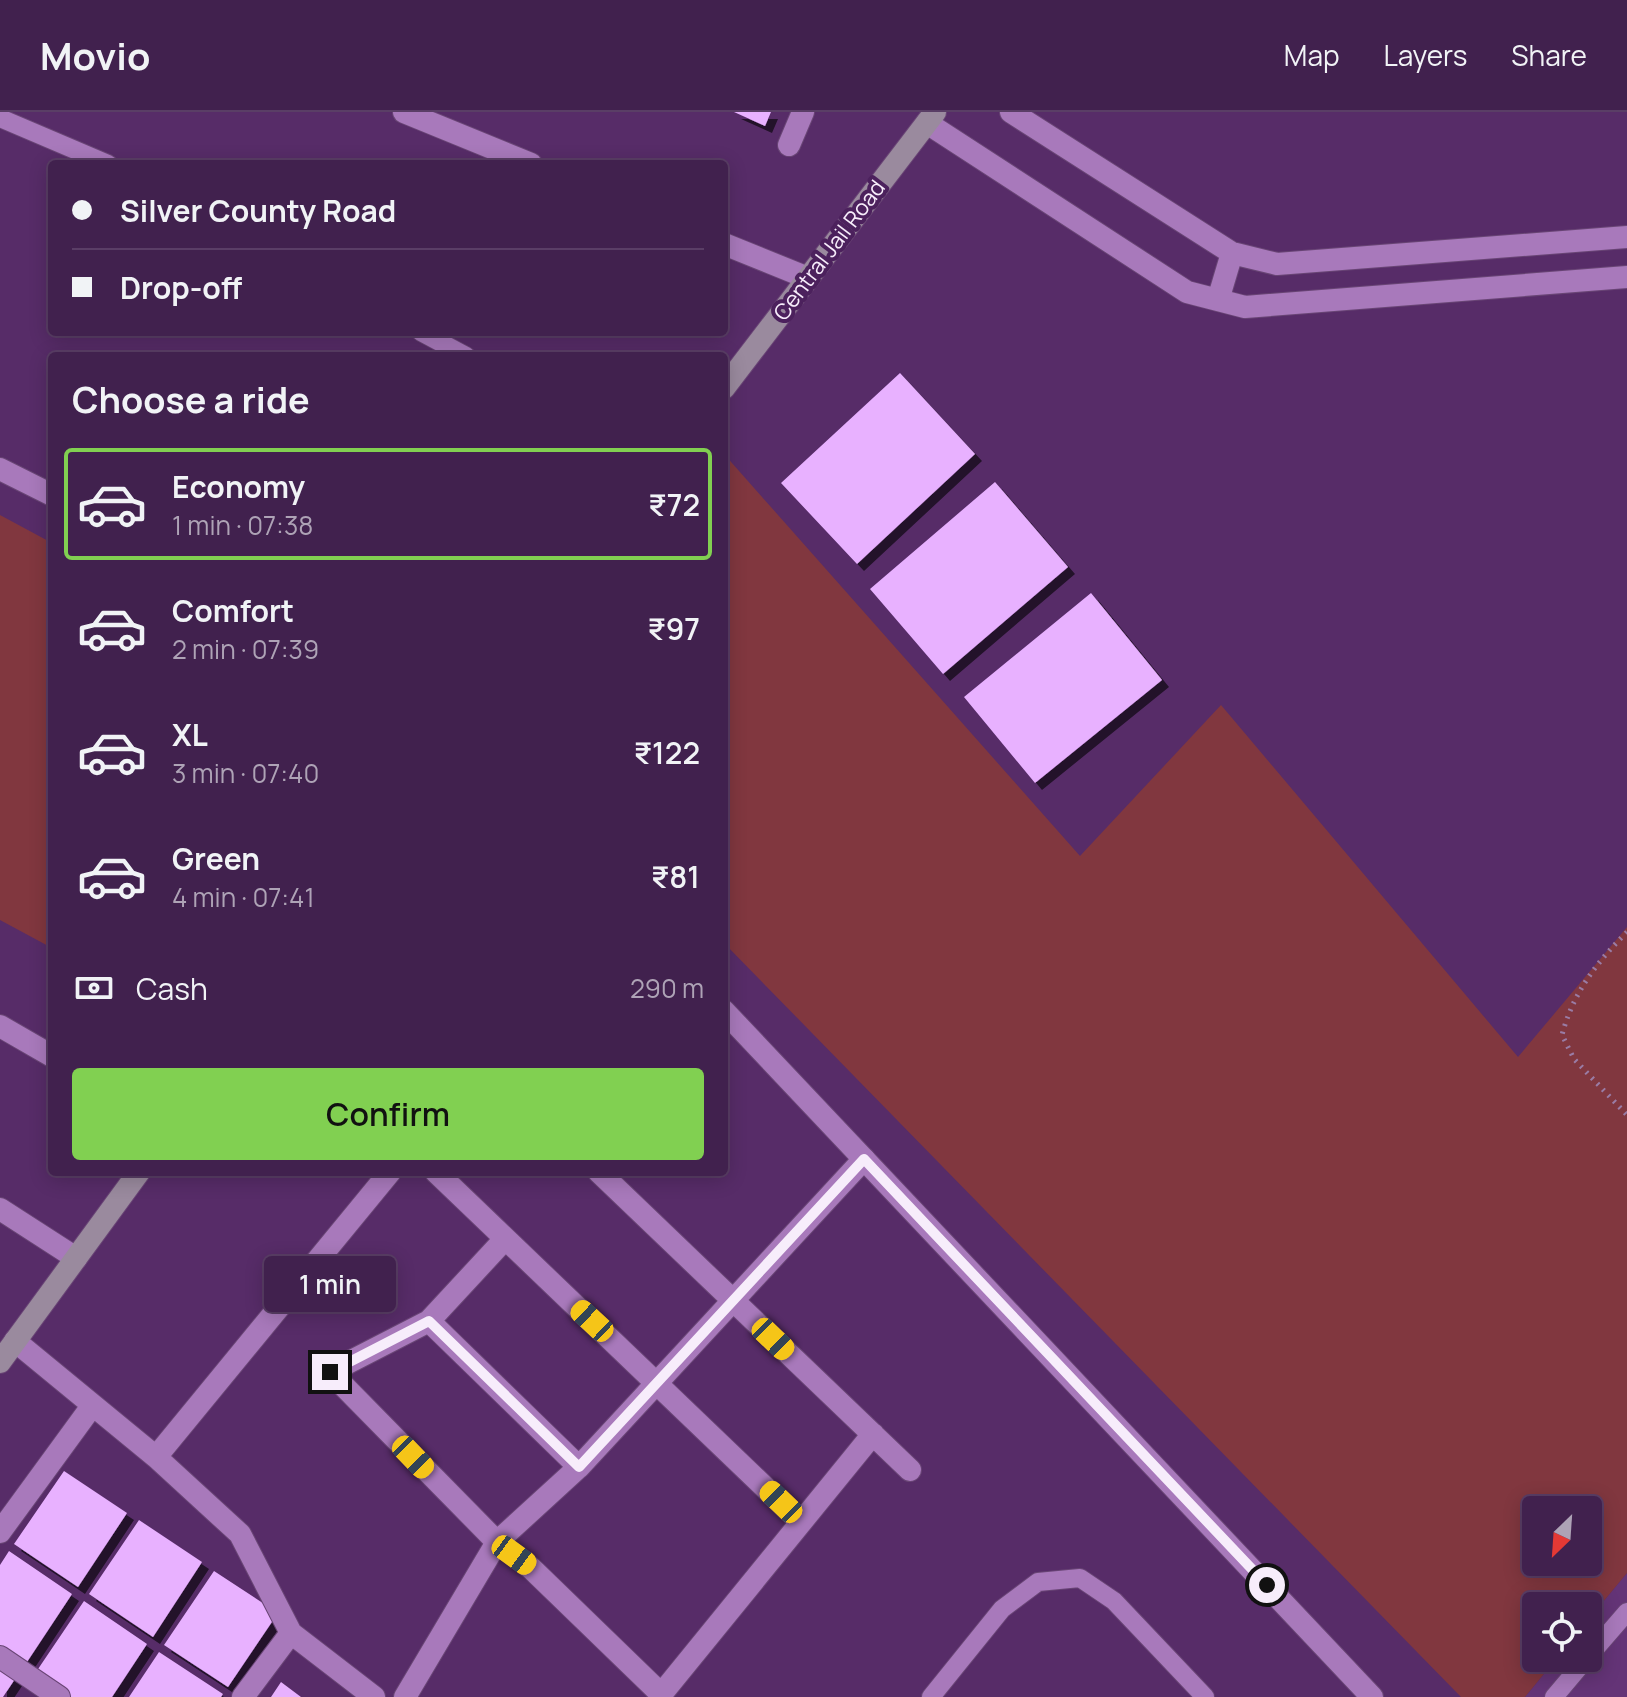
<!DOCTYPE html>
<html lang="en">
<head>
<meta charset="utf-8">
<style>
  body { margin:0; font-family:Manrope,sans-serif; background:#4c2e58; color:#f1f3f6; height:100vh; display:flex; flex-direction:column; font-size:30px; white-space:nowrap }
  * { box-sizing:border-box; margin:0 }
  p { font-size:26px; color:#aea3b6 }
  .icon { flex:none; width:44px; height:44px; fill:none; stroke:currentColor; stroke-width:2; stroke-linecap:round; stroke-linejoin:round }
  .map { position:relative; flex:1; overflow:hidden }
  .drawer { position:absolute; left:48px; top:240px; width:680px; height:824px; display:flex; flex-direction:column; background:#41214e; border-radius:8px; box-shadow:0 4px 20px #0003,0 0 0 2px #5a3e66 }
  .drawer>* { flex:none }
  .banner { position:absolute; left:48px; top:48px; width:680px; height:176px; border-radius:8px; box-shadow:0 4px 20px #0003,0 0 0 2px #5a3e66; display:grid; align-content:center; height:176px; padding:0 24px; background:#41214e }
  .needle { width:52px; rotate:205deg }
  .buttons { position:absolute; left:1522px; top:1384px; display:grid; gap:16px }
  .buttons a { display:grid; place-items:center; width:80px; height:80px; border-radius:8px; background:#41214e; box-shadow:0 4px 20px #0003,0 0 0 2px #5a3e66; font-size:40px }
  .end { position:absolute; width:36px; height:36px; margin:-18px; border:10px solid #f7edfb; background:#111; box-shadow:0 0 0 4px #111 }
  .from { border-radius:50% }
  .bubble { position:absolute; height:56px; border-radius:8px; background:#41214e; box-shadow:0 4px 20px #0003,0 0 0 2px #5a3e66; font-size:26px; font-weight:600; line-height:56px; text-align:center }
  .car { position:absolute; width:24px; height:48px; margin:-24px -12px; border-radius:10px; box-shadow:0 0 6px 2px #0007; background:linear-gradient(#f5c518 24%,#345 0 40%,#f5c518 0 76%,#345 0 86%,#f5c518 0) }
  .banner b { display:flex; align-items:center; gap:28px; height:76px; font-size:30px }
  .banner b+b { border-top:2px solid #5a3e66 }
  .banner i { width:20px; height:20px; background:#f1f3f6 }
  ul { padding:0; list-style:none }
  li { display:flex; align-items:center; gap:24px; height:112px; margin:0 16px 12px; padding:0 8px; border:4px solid transparent; border-radius:8px }
  li div { flex:1 }
  li b { display:block; font-size:30px }
  li em { font-style:normal; font-weight:600 }
  li.current { border-color:#81d051 }
  li>.icon { width:72px; height:72px; stroke-width:1.5 }
  h2 { padding:0 24px; font-size:36px; line-height:96px }
  .pay { display:flex; align-items:center; gap:20px; height:88px; padding:0 24px; font-size:30px }
  .pay p { margin-inline-start:auto }
  .primary-button { display:flex; gap:16px; margin-top:auto; padding:16px 24px }
  .primary-button a { flex:1; height:92px; border-radius:8px; background:#81d051; color:#111; font-size:32px; font-weight:600; line-height:92px; text-align:center }
  header { display:flex; align-items:center; gap:48px; box-sizing:border-box; height:112px; padding:0 40px; background:#41214e; border-bottom:2px solid #5a3e66 }
  header strong { font-size:38px }
  nav { display:flex; gap:44px; margin-inline-start:auto; font-size:28px }
  .map>svg:first-child { display:block }
  .built { fill:#643477 }
  .green { fill:#81373f; fill-rule:evenodd }
  .building { fill:#e8b1ff; filter:url(#shadow) }
  .lines { fill:none; stroke-linecap:round; stroke-linejoin:round }
  .service-casing { stroke:#694575; stroke-width:20 }
  .minor-casing { stroke:#694575; stroke-width:24 }
  .tertiary-casing { stroke:#694575; stroke-width:24 }
  .secondary-casing { stroke:#694575; stroke-width:24 }
  .path { stroke:#9a7ca5; stroke-width:5; stroke-dasharray:2 6; stroke-linecap:butt }
  .service { stroke:#a879bb; stroke-width:18 }
  .minor { stroke:#a879bb; stroke-width:22 }
  .tertiary { stroke:#a879bb; stroke-width:22 }
  .secondary { stroke:#9a8a9e; stroke-width:22 }
  .route { stroke:#f7edfb; stroke-width:10 }
  .labels { text-anchor:middle; stroke-width:8; stroke-linejoin:round; paint-order:stroke }
  .street-label { font-size:22px; fill:#f7edfb; stroke:#4c215d }
</style>
</head>
<body>
<header>
<strong>Movio</strong>
<nav><a>Map</a><a>Layers</a><a>Share</a></nav>
</header>
<div class="map">
<svg width="1627" height="1585" viewBox="0 0 1627 1585">
  <defs>
    <filter id="shadow"><feDropShadow dx="7" dy="7" stdDeviation="0" flood-color="#0009"/></filter>
  </defs>
  <rect width="100%" height="100%" fill="#572c68"/>
  <path class="built" d="M1627 1461V1585H1525L1557 1546H1588V1508Z"/>
  <path class="green" d="M724 342 1080 744 1221 593 1518 945 1627 815V1461L1588 1508V1494H1536V1546H1557L1525 1585H1461L724 831ZM1536 1398H1588V1450H1536Z
    M0 403 52 431V836L0 808Z"/>
  <path class="building" d="M734 0H771L765 14Z
    M900 261 975 342 857 452 781 371Z
    M995 370 1068 455 943 562 870 477Z
    M1091 481 1162 568 1035 671 964 585Z
    M64 1359 127 1401 78 1475 14 1432Z
    M139 1408 202 1450 153 1525 89 1482Z
    M9 1439 72 1482 23 1556 0 1541V1453Z
    M214 1459 278 1501 228 1575 164 1533Z
    M84 1489 147 1532 112 1585H67L34 1563Z
    M159 1540 223 1582 221 1585H129Z
    M0 1553 17 1564 3 1585H0Z
    M281 1570 301 1585H271Z"/>
  <g class="lines">
    <g class="service-casing">
      <path id="service" d="M0 6 108 52
        M421 220 466 244
        M1588 1545 1627 1500
        M931 1585 1002 1497 1038 1470 1080 1466 1114 1489 1205 1585
        M1554 1585 1587 1546"/>
    </g>
    <g class="minor-casing">
      <path id="minor" d="M404 0 531 52
        M1011 0 1232 141 1277 152 1627 125
        M927 11 1187 180 1245 195 1627 165
        M789 33 803 0
        M724 132 808 166
        M1218 188 1232 141
        M0 914 52 944
        M436 1060 801 1410
        M599 1060 910 1358
        M0 1097 76 1146
        M505 1127 429 1209 330 1260 497 1430 531 1456 661 1582
        M429 1209 579 1355
        M15 1229 156 1345 240 1422 291 1521 374 1585
        M156 1345 390 1060
        M0 1420 92 1294
        M0 1545 59 1585
        M243 1585 291 1521
        M405 1585 497 1430 579 1355 864 1047
        M659 1585 873 1322"/>
    </g>
    <g class="tertiary-casing">
      <path id="tertiary" d="M0 357 52 383
        M724 899 1372 1585"/>
    </g>
    <g class="secondary-casing">
      <path id="secondary" d="M724 276 935 0
        M0 1250 139 1060"/>
    </g>
    <path class="path" d="M1627 820C1596 851 1573 881 1562 923L1574 947 1627 1003"/>
    <use href="#service" class="service"/>
    <use href="#minor" class="minor"/>
    <use href="#tertiary" class="tertiary"/>
    <use href="#secondary" class="secondary"/>
  </g>
  <g class="lines">
    <path class="route" d="M330 1260 429 1209 579 1355 864 1047 1267 1473"/>
  </g>
  <g class="labels">
    <g class="street-label">
      <text transform="translate(829 138) rotate(-53)" y="8">Central Jail Road</text>
    </g>
  </g>
</svg>
<div class="buttons">
<a><svg class="needle" viewBox="-14 -14 28 28"><path d="M0-13l5 13h-10z" fill="#e53935"/><path d="M0 13l5-13h-10z" fill="#aea3b6"/></svg></a>
<a><svg class="icon" aria-label="locate" viewBox="0 0 24 24"><circle cx="12" cy="12" r="6"/><path d="M12 2v4M12 18v4M2 12h4M18 12h4"/></svg></a>
</div>
<i class="end from" style="left:1267px;top:1473px"></i>
<i class="end" style="left:330px;top:1260px"></i>
<div class="bubble" style="left:264px;top:1144px;width:132px">1 min</div>
<i class="car" style="left:592px;top:1209px;rotate:313deg"></i>
<i class="car" style="left:773px;top:1227px;rotate:134deg"></i>
<i class="car" style="left:413px;top:1345px;rotate:136deg"></i>
<i class="car" style="left:781px;top:1390px;rotate:314deg"></i>
<i class="car" style="left:514px;top:1443px;rotate:126deg"></i>
<div class="banner">
<b><i class="from"></i>Silver County Road</b>
<b><i></i>Drop-off</b>
</div>
<section class="drawer">
<h2>Choose a ride</h2>
<ul>
<li class="current"><svg class="icon" aria-label="car" viewBox="0 0 24 24"><path d="M5 17H2v-5l4-1 3-4h7l3 4 3 1v5h-3M9 17h6M6 11h13"/><circle cx="7" cy="17" r="2"/><circle cx="17" cy="17" r="2"/></svg><div><b>Economy</b><p>1 min · 07:38</p></div><em>₹72</em></li>
<li><svg class="icon" aria-label="car" viewBox="0 0 24 24"><path d="M5 17H2v-5l4-1 3-4h7l3 4 3 1v5h-3M9 17h6M6 11h13"/><circle cx="7" cy="17" r="2"/><circle cx="17" cy="17" r="2"/></svg><div><b>Comfort</b><p>2 min · 07:39</p></div><em>₹97</em></li>
<li><svg class="icon" aria-label="car" viewBox="0 0 24 24"><path d="M5 17H2v-5l4-1 3-4h7l3 4 3 1v5h-3M9 17h6M6 11h13"/><circle cx="7" cy="17" r="2"/><circle cx="17" cy="17" r="2"/></svg><div><b>XL</b><p>3 min · 07:40</p></div><em>₹122</em></li>
<li><svg class="icon" aria-label="car" viewBox="0 0 24 24"><path d="M5 17H2v-5l4-1 3-4h7l3 4 3 1v5h-3M9 17h6M6 11h13"/><circle cx="7" cy="17" r="2"/><circle cx="17" cy="17" r="2"/></svg><div><b>Green</b><p>4 min · 07:41</p></div><em>₹81</em></li>
</ul>
<div class="pay"><svg class="icon" aria-label="cash" viewBox="0 0 24 24"><path d="M3 7h18v10H3z"/><circle cx="12" cy="12" r="2"/></svg>Cash<p>290 m</p></div>
<div class="primary-button"><a>Confirm</a></div>
</section>
</div>
</body>
</html>
